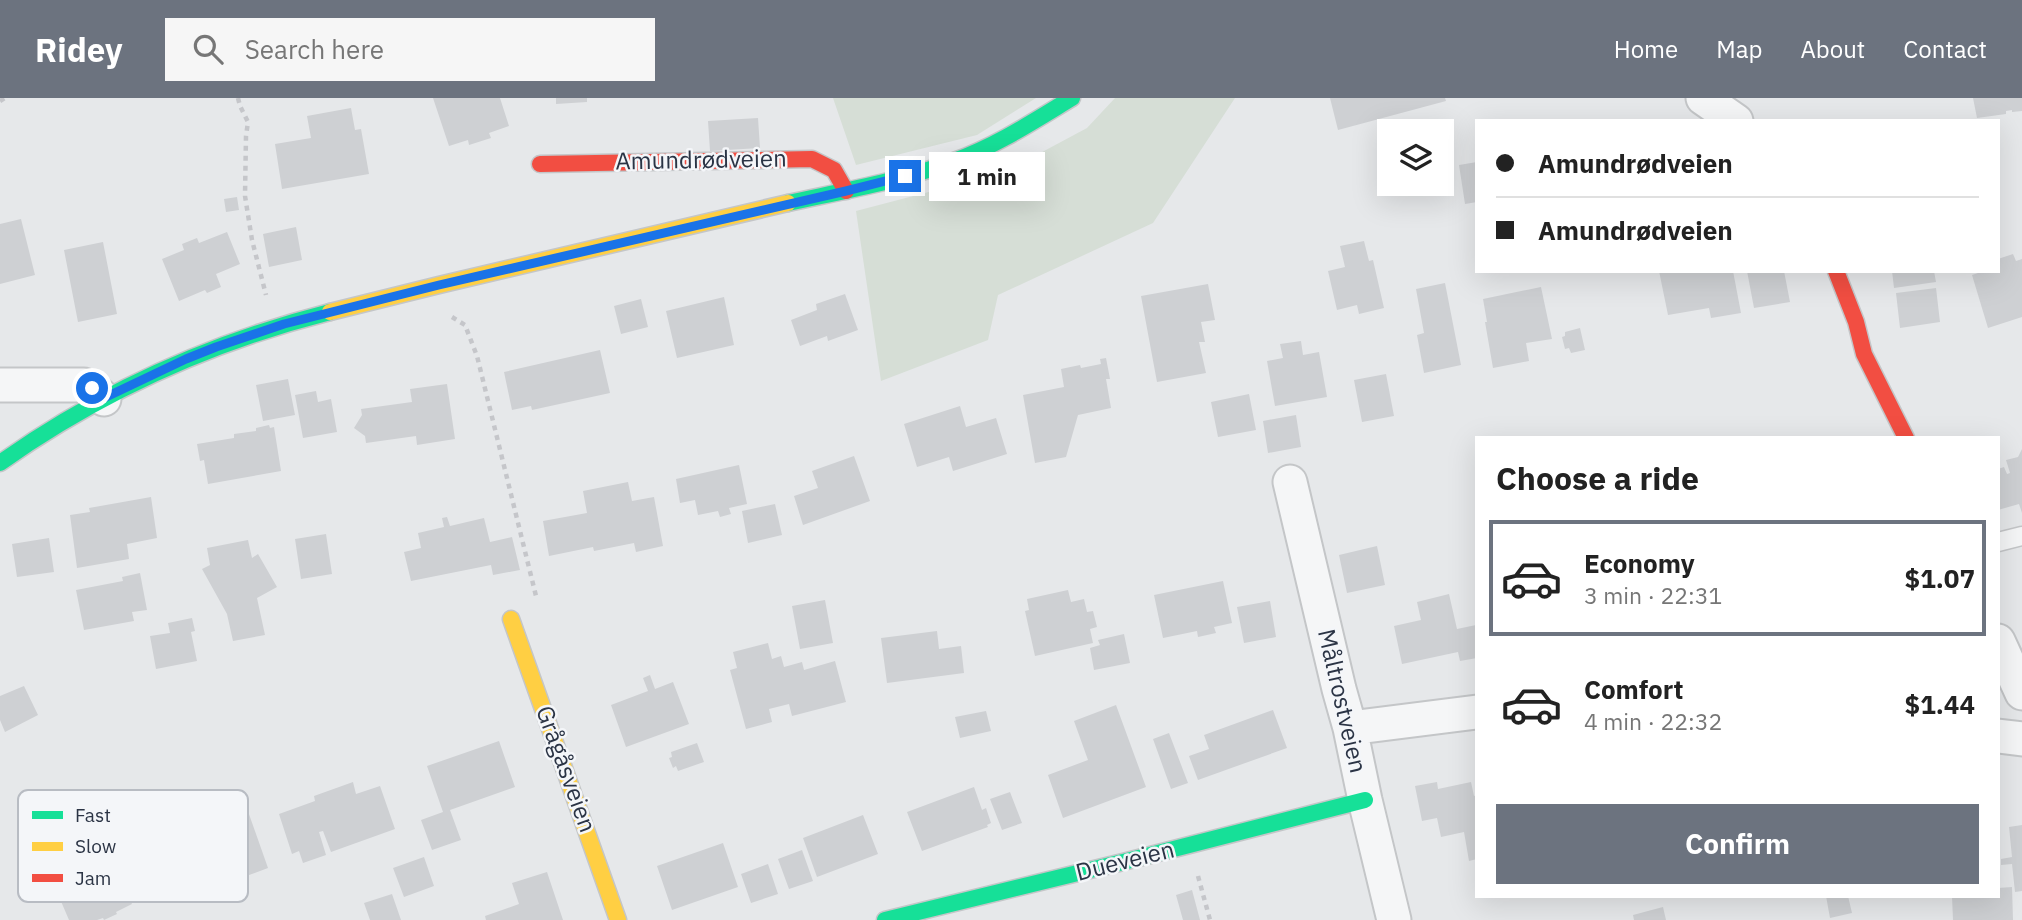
<!DOCTYPE html>
<html lang="en">
<head>
<meta charset="utf-8">
<style>
  body { margin:0; font-family:"IBM Plex Sans",sans-serif; background:#f6f6f6; color:#222; height:100vh; display:flex; flex-direction:column; font-size:26px; white-space:nowrap }
  * { box-sizing:border-box; margin:0 }
  p { font-size:23px; color:#767676 }
  .icon { flex:none; width:38px; height:38px; fill:none; stroke:currentColor; stroke-width:2; stroke-linecap:round; stroke-linejoin:round }
  .map { position:relative; flex:1; overflow:hidden }
  .side { position:absolute; left:1475px; top:338px; width:525px; height:462px; display:flex; flex-direction:column; background:#fff; border-radius:0px; box-shadow:0 7px 28px #0002 }
  .side>* { flex:none }
  .guide { position:absolute; left:1475px; top:21px; width:525px; height:154px; border-radius:0px; box-shadow:0 7px 28px #0002; display:grid; align-content:center; height:154px; padding:0 21px; background:#fff }
  .fabs { position:absolute; left:1377px; top:21px; display:grid; gap:14px }
  .fabs a { display:grid; place-items:center; width:77px; height:77px; border-radius:0px; background:#fff; box-shadow:0 7px 28px #0002; font-size:35px }
  .end { position:absolute; width:32px; height:32px; margin:-16px; border:9px solid #1a73e8; background:#fff; box-shadow:0 0 0 4px #fff }
  .from { border-radius:50% }
  .bubble { position:absolute; height:49px; border-radius:0px; background:#fff; box-shadow:0 7px 28px #0002; font-size:23px; font-weight:700; line-height:49px; text-align:center }
  .guide b { display:flex; align-items:center; gap:24px; height:66px; font-size:26px }
  .guide b+b { border-top:2px solid #e0e0e0 }
  .guide i { width:18px; height:18px; background:#222 }
  ul { padding:0; list-style:none }
  li { display:flex; align-items:center; gap:21px; height:116px; margin:0 14px 10px; padding:0 7px; border:4px solid transparent; border-radius:0px }
  li div { flex:1 }
  li b { display:block; font-size:26px }
  li em { font-style:normal; font-weight:700 }
  li.current { border-color:#6c737f }
  li>.icon { width:63px; height:63px; stroke-width:1.5 }
  h2 { padding:0 21px; font-size:32px; line-height:84px }
  .button { display:flex; gap:14px; margin-top:auto; padding:14px 21px }
  .button a { flex:1; height:80px; border-radius:0px; background:#6c737f; color:#fff; font-size:28px; font-weight:700; line-height:80px; text-align:center }
  header { display:flex; align-items:center; gap:42px; box-sizing:border-box; height:98px; padding:0 35px; background:#6c737f; color:#fff }
  header strong { font-size:33px }
  nav { display:flex; gap:38px; margin-inline-start:auto; font-size:24px }
  .search { width:490px; height:63px; background:#f6f6f6; display:flex; align-items:center; gap:18px; box-sizing:border-box; padding:0 24px; border-radius:0px; color:#767676; font-size:26px }
  .map>svg:first-child { display:block }
  .green { fill:#d6ded6 }
  .building { fill:#ced0d3 }
  .lines { fill:none; stroke-linecap:round; stroke-linejoin:round }
  .lane-casing { stroke:#c4c6c8; stroke-width:21 }
  .street-casing { stroke:#c4c6c8; stroke-width:37 }
  .fast-casing { stroke:#c4c6c8; stroke-width:19 }
  .slow-casing { stroke:#c4c6c8; stroke-width:19 }
  .jam-casing { stroke:#c4c6c8; stroke-width:19 }
  .path { stroke:#c5c6ca; stroke-width:4.5; stroke-dasharray:5 5; stroke-linecap:butt }
  .lane { stroke:#f5f6f7; stroke-width:18 }
  .street { stroke:#f5f6f7; stroke-width:33 }
  .fast { stroke:#16e098; stroke-width:16 }
  .slow { stroke:#ffcf43; stroke-width:16 }
  .jam { stroke:#f24e42; stroke-width:16 }
  .route { stroke:#1a73e8; stroke-width:9 }
  .labels { text-anchor:middle; stroke-width:5; stroke-linejoin:round; paint-order:stroke }
  .street-label { font-size:24px; fill:#2b3445; stroke:#f4f6f9 }
  .key { fill:#f4f6f9; stroke:#b8bcc3; stroke-width:2 }
  .key-label { font-size:19px; fill:#2b3445 }
</style>
</head>
<body>
<header>
<strong>Ridey</strong>
<div class="search"><svg class="icon" aria-label="search" viewBox="0 0 24 24"><circle cx="10" cy="10" r="6"/><path d="M15 15l6 6"/></svg>Search here</div>
<nav><a>Home</a><a>Map</a><a>About</a><a>Contact</a></nav>
</header>
<div class="map">
<svg width="2022" height="822" viewBox="0 0 2022 822">
  <rect width="100%" height="100%" fill="#e6e8ea"/>
  <path class="green" d="M833 0H1036L977 37 856 67Z
    M1115 0H1235L1153 125 998 197 988 242 881 283 856 113 1005 74 1087 30Z"/>
  <path class="building" d="M433 0H500L509 28 489 35 491 40 469 47 468 42 449 48Z
    M556 0H587V4L556 6Z
    M1330 0H1445L1446 3 1338 32Z
    M1973 0H2022V13L2012 14V12L2006 13V16L1977 20Z
    M351 10 355 32 361 31 369 76 282 91 275 46 311 40 307 18Z
    M758 20 760 50 710 53 708 23Z
    M1477 64V104L1465 106 1459 67Z
    M237 99 239 112 226 114 224 101Z
    M21 121 35 177 0 186V126Z
    M296 129 302 162 269 169 263 136Z
    M227 134 240 166 216 176 221 189 207 195 205 192 179 203 162 161 184 152 182 146 197 140 199 145Z
    M1364 143 1369 163 1373 162 1384 210 1359 216 1357 207 1337 212 1328 173 1345 169 1340 148Z
    M103 144 117 216 78 224 64 152Z
    M2013 156 2016 163 2022 161V219L1988 230 1972 177 1984 173H1998V161Z
    M1659 173H1733L1741 215 1711 220 1709 210 1668 217Z
    M1747 173H1784L1790 204 1754 210Z
    M1892 173H1934L1936 184 1894 190Z
    M1445 185 1461 267 1424 275 1417 237 1424 235 1416 191Z
    M1208 186 1215 222 1201 224 1205 244H1199L1206 275 1157 284 1141 198Z
    M1541 189 1552 241 1526 245 1529 263 1493 270 1485 224H1487L1483 201Z
    M1936 190 1940 224 1900 230 1896 195Z
    M845 196 858 232 828 243 827 238 800 248 791 222 817 212 816 206Z
    M724 199 734 247 677 260 666 213Z
    M641 201 648 229 621 236 614 208Z
    M1580 230 1585 252 1571 255 1569 250 1565 251 1562 239 1565 238V234Z
    M1301 243 1303 257 1319 254 1327 299 1275 308 1267 263 1283 260 1280 246Z
    M600 252 610 295 532 312 531 308 512 312 504 274Z
    M1106 260 1110 281H1106L1111 310 1078 317 1066 359 1035 365 1023 297 1064 289 1061 271 1080 267 1081 270 1101 266 1100 261Z
    M1386 276 1394 318 1362 324 1354 282Z
    M288 281 295 317 263 323 256 287Z
    M447 286 455 341 417 347 416 338 366 345 365 338 354 330 362 317 361 311 412 304 410 291Z
    M316 293 318 304 331 301 337 334 303 340 295 297Z
    M1249 296 1256 332 1218 339 1211 304Z
    M960 308 966 329 996 320 1007 356 953 373 949 359 917 369 904 326Z
    M1296 317 1301 349 1268 355 1263 323Z
    M269 327 270 330 274 329 281 373 208 386 204 362 200 363 197 346 234 340V336L256 333V330Z
    M2022 351V415L2019 406 1998 412V371L2004 369 2007 376 2010 375 2006 362 2018 359Z
    M854 358 870 403 803 427 794 398 818 390 812 373Z
    M739 367 747 406 729 410 731 416 720 419 718 413 698 417 695 402 680 405 676 381Z
    M628 384 632 403 654 399 663 448 636 454 634 445 594 453 593 449 549 458 543 423 587 415 583 393Z
    M151 399 157 440 127 446 129 461 77 470 70 417 90 414 89 410Z
    M775 406 782 437 748 445 742 413Z
    M447 419 450 428 484 420 490 444 512 439 520 472 493 477 491 467 411 483 404 454 421 450 418 435 444 429 442 420Z
    M326 436 332 476 301 481 295 441Z
    M49 440 54 474 17 479 12 446Z
    M248 442 252 460 258 456 277 489 257 500 265 537 233 543 227 516 202 471 210 467 207 450Z
    M1377 448 1385 487 1347 495 1339 457Z
    M140 475 147 512 132 514 134 523 84 532 76 492 123 483 122 479Z
    M1223 483 1232 525 1214 529 1216 535 1198 539 1197 533 1163 540 1154 497Z
    M1068 492 1071 504 1084 501 1087 514 1093 513 1097 529 1090 531 1093 545 1035 558 1025 513 1029 512 1027 501Z
    M1449 496 1457 531 1476 527 1477 560 1460 563 1458 554 1402 566 1394 528 1421 522 1417 504Z
    M825 502 833 545 800 551 792 508Z
    M1270 503 1276 539 1244 545 1237 509Z
    M192 520 195 533 191 534 197 563 156 571 150 538 170 535 168 525Z
    M937 533 939 551 961 548 964 575 887 585 881 540Z
    M1124 536 1130 565 1094 572 1090 550 1100 547 1098 542Z
    M768 545 772 561 781 558 784 569 802 564 804 572 835 563 846 604 792 618 789 606 769 611 772 624 746 631 730 572 737 570 733 554Z
    M650 577 655 591 673 584 689 626 626 649 611 607 648 593 643 580Z
    M24 588 38 617 5 634 0 622V598Z
    M1116 607 1146 689 1063 720 1048 677 1088 662 1074 623Z
    M1273 612 1287 650 1198 682 1189 658 1209 651 1204 637Z
    M986 613 991 633 960 640 955 619Z
    M1169 635 1188 685 1171 691 1153 641Z
    M499 643 515 689 450 712 461 742 432 752 421 722 443 714 427 668Z
    M697 645 704 664 678 673 676 668 673 670 669 660 672 659 671 654Z
    M353 684 356 696 380 688 395 731 331 754 323 733 319 734 326 757 303 765 299 753 292 756 279 716 315 703 314 698Z
    M1437 684 1438 691 1471 684 1474 698 1477 697V761L1469 763 1464 734 1441 739 1437 720 1422 723 1415 688Z
    M974 689 982 712 986 710 991 725 987 727 988 729 922 753 907 714Z
    M1010 694 1022 725 1002 732 990 701Z
    M244 702 268 770 200 795 191 768 160 779 149 749 182 738 184 743 224 729 218 712Z
    M863 717 878 756 817 779 803 740Z
    M2022 727V793L2015 794 2012 766 2001 767V761L2012 759 2009 729Z
    M723 745 738 789 672 812 657 768Z
    M105 752 132 806 116 814 117 816 104 822 103 820 97 822H69L60 801 86 790 75 766Z
    M802 752 813 783 789 791 778 761Z
    M424 759 434 788 404 799 393 770Z
    M768 766 778 796 751 805 741 776Z
    M547 774 563 822H486L485 818 519 806 512 785Z
    M2012 789 2013 822H1953L1952 798H1998V790Z
    M1192 792 1200 822H1183L1176 797Z
    M392 796 401 822H370L364 805Z
    M1826 798H1848L1852 815 1830 820Z
    M1663 809 1666 822H1634L1633 817Z"/>
  <g class="lines">
    <g class="lane-casing">
      <path id="lane" d="M1998 444 2022 438"/>
    </g>
    <g class="street-casing">
      <path id="street" d="M1703 0 1736 23
        M0 287H84L92 290 104 301
        M1290 384 1339 591 1350 630 1365 702 1394 822
        M1998 543 2022 595
        M1350 630 1477 614
        M1998 638 2022 641"/>
    </g>
    <g class="fast-casing">
      <path id="fast" d="M788 105C843 93 901 83 954 63 996 48 1034 23 1072 0
        M0 365C100 294 212 244 330 214
        M885 822 1123 764 1365 702"/>
    </g>
    <g class="slow-casing">
      <path id="slow" d="M330 214 439 187 788 105
        M511 521 618 822"/>
    </g>
    <g class="jam-casing">
      <path id="jam" d="M540 66 812 61 834 72 846 93
        M1836 173 1856 224 1864 256 1906 340"/>
    </g>
    <path class="path" d="M238 0 240 8 248 24 246 38 245 98 252 142 266 197
      M0 3 5 0
      M452 219 465 227 477 258 536 498
      M1198 778 1210 822"/>
    <use href="#lane" class="lane"/>
    <use href="#street" class="street"/>
    <use href="#fast" class="fast"/>
    <use href="#slow" class="slow"/>
    <use href="#jam" class="jam"/>
  </g>
  <g class="lines">
    <path class="route" d="M92 290 104 300 186 261 216 249 284 226 439 187 846 93 905 78"/>
  </g>
  <g class="labels">
    <g class="street-label">
      <text transform="translate(701 62) rotate(-1)" y="8">Amundrødveien</text>
      <text transform="translate(1342 603) rotate(77)" y="8">Måltrostveien</text>
      <text transform="translate(566 671) rotate(70)" y="8">Grågåsveien</text>
      <text transform="translate(1125 763) rotate(-14)" y="8">Dueveien</text>
    </g>
  </g>
  <rect x="18" y="692" width="230" height="112" rx="10" class="key"/>
  <rect x="32" y="713" width="31" height="8" fill="#16e098"/>
  <rect x="32" y="744" width="31" height="9" fill="#ffcf43"/>
  <rect x="32" y="776" width="31" height="8" fill="#f24e42"/>
  <g class="key-label">
    <text x="75" y="724">Fast</text>
    <text x="75" y="755">Slow</text>
    <text x="75" y="787">Jam</text>
  </g>
</svg>
<div class="fabs">
<a><svg class="icon" aria-label="layers" viewBox="0 0 24 24"><path d="M12 4l9 5-9 5-9-5zM3 14l9 5 9-5"/></svg></a>
</div>
<i class="end from" style="left:92px;top:290px"></i>
<i class="end" style="left:905px;top:78px"></i>
<div class="bubble" style="left:929px;top:54px;width:116px">1 min</div>
<div class="guide">
<b><i class="from"></i>Amundrødveien</b>
<b><i></i>Amundrødveien</b>
</div>
<section class="side">
<h2>Choose a ride</h2>
<ul>
<li class="current"><svg class="icon" aria-label="car" viewBox="0 0 24 24"><path d="M5 17H2v-5l4-1 3-4h7l3 4 3 1v5h-3M9 17h6M6 11h13"/><circle cx="7" cy="17" r="2"/><circle cx="17" cy="17" r="2"/></svg><div><b>Economy</b><p>3 min · 22:31</p></div><em>$1.07</em></li>
<li><svg class="icon" aria-label="car" viewBox="0 0 24 24"><path d="M5 17H2v-5l4-1 3-4h7l3 4 3 1v5h-3M9 17h6M6 11h13"/><circle cx="7" cy="17" r="2"/><circle cx="17" cy="17" r="2"/></svg><div><b>Comfort</b><p>4 min · 22:32</p></div><em>$1.44</em></li>
</ul>
<div class="button"><a>Confirm</a></div>
</section>
</div>
</body>
</html>
